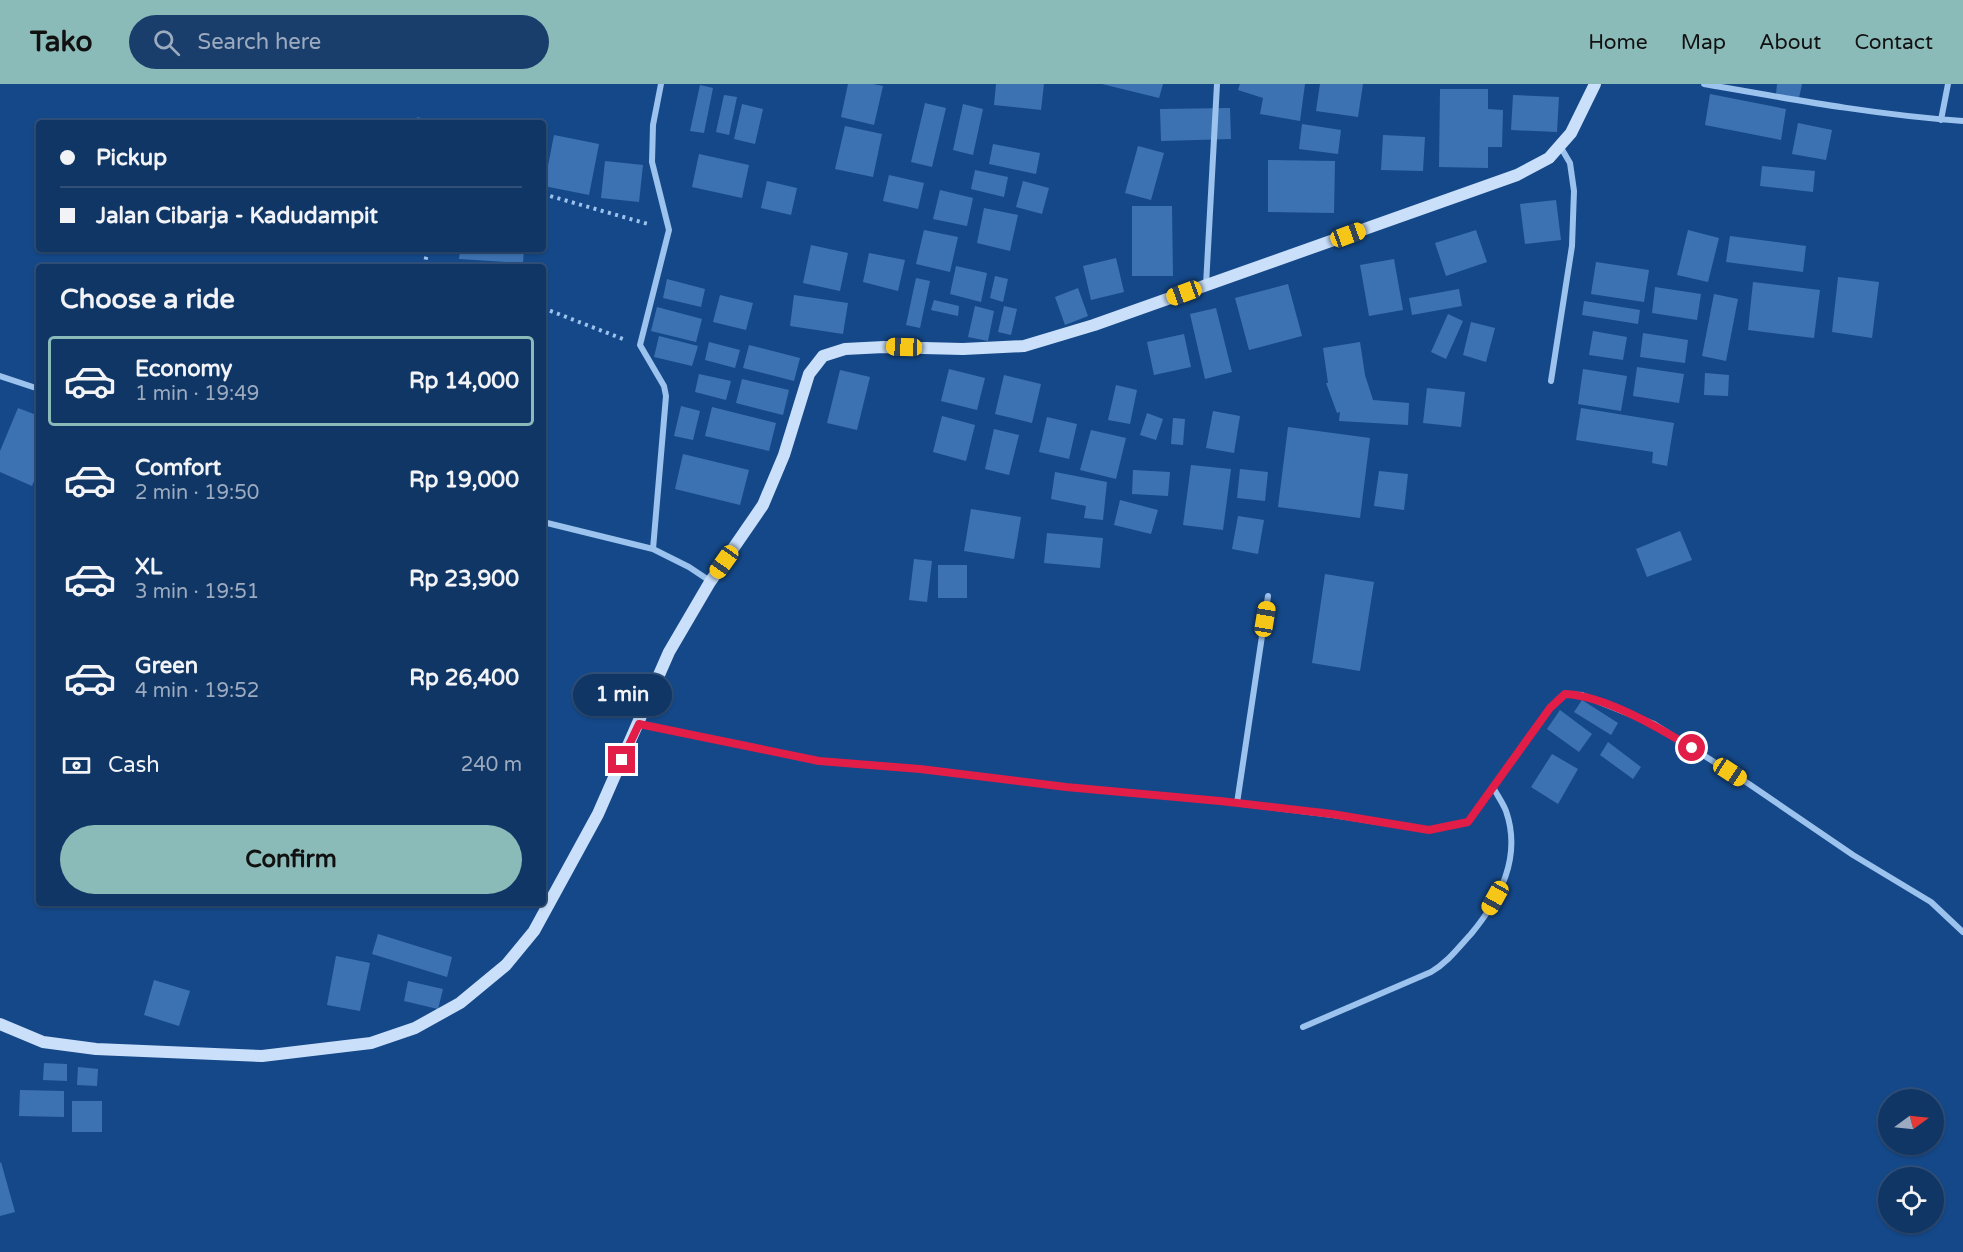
<!DOCTYPE html>
<html lang="en">
<head>
<meta charset="utf-8">
<style>
  body { margin:0; font-family:"Varela Round",sans-serif; background:#193e6c; color:#f1f3f6; height:100vh; display:flex; flex-direction:column; font-size:22px; white-space:nowrap }
  * { box-sizing:border-box; margin:0 }
  p { font-size:20px; color:#9cabbf }
  .icon { flex:none; width:33px; height:33px; fill:none; stroke:currentColor; stroke-width:2; stroke-linecap:round; stroke-linejoin:round }
  .map { position:relative; flex:1; overflow:hidden }
  .panel { position:absolute; left:36px; top:180px; width:510px; height:642px; display:flex; flex-direction:column; background:#103666; border-radius:6px; box-shadow:0 2px 4px #0004,0 0 0 2px #30507a }
  .panel>* { flex:none }
  .top-card { position:absolute; left:36px; top:36px; width:510px; height:132px; border-radius:6px; box-shadow:0 2px 4px #0004,0 0 0 2px #30507a; display:grid; align-content:center; height:132px; padding:0 24px; background:#103666 }
  .needle { width:39px; rotate:75deg }
  .controls { position:absolute; left:1878px; top:1005px; display:grid; gap:12px }
  .controls a { display:grid; place-items:center; width:66px; height:66px; border-radius:50%; background:#103666; box-shadow:0 2px 4px #0004,0 0 0 2px #30507a; font-size:30px }
  .end { position:absolute; width:27px; height:27px; margin:-14px; border:8px solid #e11d48; background:#fff; box-shadow:0 0 0 3px #fff }
  .from { border-radius:50% }
  .bubble { position:absolute; height:42px; border-radius:21px; background:#103666; box-shadow:0 2px 4px #0004,0 0 0 2px #30507a; font-size:20px; font-weight:800; line-height:42px; text-align:center }
  .car { position:absolute; width:18px; height:36px; margin:-18px -9px; border-radius:8px; box-shadow:0 0 4px 2px #0007; background:linear-gradient(#f5c518 24%,#345 0 40%,#f5c518 0 76%,#345 0 86%,#f5c518 0) }
  .top-card b { display:flex; align-items:center; gap:21px; height:57px; font-size:22px }
  .top-card b+b { border-top:2px solid #30507a }
  .top-card i { width:15px; height:15px; background:#f1f3f6 }
  ul { padding:0; list-style:none }
  li { display:flex; align-items:center; gap:18px; height:90px; margin:0 12px 9px; padding:0 12px; border:3px solid transparent; border-radius:6px }
  li div { flex:1 }
  li b { display:block; font-size:22px }
  li em { font-style:normal; font-weight:800 }
  li.on { border-color:#8bbbb9 }
  li>.icon { width:54px; height:54px; stroke-width:1.5 }
  h2 { padding:0 24px; font-size:27px; line-height:72px }
  .pay { display:flex; align-items:center; gap:15px; height:66px; padding:0 24px; font-size:22px }
  .pay p { margin-inline-start:auto }
  .action { display:flex; gap:12px; margin-top:auto; padding:12px 24px }
  .action a { flex:1; height:69px; border-radius:36px; background:#8bbbb9; color:#111; font-size:24px; font-weight:800; line-height:69px; text-align:center }
  header { display:flex; align-items:center; gap:36px; box-sizing:border-box; height:84px; padding:0 30px; background:#8bbbb9; color:#111 }
  header strong { font-size:28px }
  nav { display:flex; gap:33px; margin-inline-start:auto; font-size:21px }
  .search { width:420px; height:54px; background:#193e6c; display:flex; align-items:center; gap:15px; box-sizing:border-box; padding:0 21px; border-radius:33px; color:#9cabbf; font-size:22px }
  .map>svg:first-child { display:block }
  .building { fill:#3d72b2 }
  .lines { fill:none; stroke-linecap:round; stroke-linejoin:round }
  .path { stroke:#9cc2ee; stroke-width:4; stroke-dasharray:3 4.5; stroke-linecap:butt }
  .street { stroke:#9cc2ee; stroke-width:6 }
  .secondary { stroke:#c9dffa; stroke-width:12 }
  .route { stroke:#e11d48; stroke-width:8 }
</style>
</head>
<body>
<header>
<strong>Tako</strong>
<div class="search"><svg class="icon" aria-label="search" viewBox="0 0 24 24"><circle cx="10" cy="10" r="6"/><path d="M15 15l6 6"/></svg>Search here</div>
<nav><a>Home</a><a>Map</a><a>About</a><a>Contact</a></nav>
</header>
<div class="map">
<svg width="1963" height="1168" viewBox="0 0 1963 1168">
  <rect width="100%" height="100%" fill="#154888"/>
  <path class="building" d="M848 0H873L883 2 874 41 841 33Z
    M996 0H1044L1041 26 994 21Z
    M1102 0H1163L1159 14Z
    M1240 0H1305L1300 37 1260 30 1263 14 1238 6Z
    M1320 0H1363L1358 33 1316 27Z
    M1777 0H1802L1799 14 1776 10Z
    M700 1 713 4 704 49 690 47Z
    M1440 5H1488V25L1503 26 1502 63H1488V84L1439 83Z
    M1710 10 1786 25 1781 56 1705 41Z
    M724 11 737 13 729 51 716 48Z
    M1513 11 1559 13 1557 48 1511 46Z
    M925 19 946 24 932 83 911 78Z
    M742 20 763 25 755 60 734 55Z
    M963 20 983 25 973 71 953 66Z
    M1230 24 1231 55 1161 57 1160 25Z
    M417 33 438 38V39H416Z
    M1798 39 1832 46 1826 76 1792 70Z
    M1302 40 1341 46 1338 70 1299 65Z
    M845 42 882 50 873 93 835 85Z
    M554 51 599 60 589 111 544 102Z
    M1383 51 1425 53 1423 87 1381 86Z
    M993 60 1040 69 1036 90 989 80Z
    M1138 62 1164 69 1151 116 1125 109Z
    M699 70 749 81 742 114 692 103Z
    M1268 76 1335 77 1334 129 1268 128Z
    M605 77 643 81 639 118 601 114Z
    M1762 82 1815 87 1813 108 1760 102Z
    M975 86 1008 93 1004 113 971 105Z
    M889 91 924 99 918 125 883 117Z
    M767 97 797 104 791 131 761 124Z
    M1023 97 1049 104 1042 130 1016 123Z
    M940 106 973 114 967 142 933 135Z
    M1556 116 1561 156 1525 160 1520 120Z
    M1132 122H1172L1173 192H1132Z
    M984 124 1018 131 1010 167 977 159Z
    M924 146 958 153 950 188 916 180Z
    M1476 146 1487 178 1446 192 1435 159Z
    M1688 146 1719 154 1708 198 1677 191Z
    M1730 152 1806 162 1803 188 1726 178Z
    M811 161 848 169 840 207 803 199Z
    M460 165H524L523 179 459 175Z
    M869 169 905 176 898 207 863 198Z
    M1116 174 1124 208 1091 216 1083 182Z
    M1394 175 1403 226 1369 232 1360 181Z
    M1596 178 1649 186 1644 218 1591 210Z
    M956 182 987 189 981 218 950 210Z
    M995 192 1008 195 1003 218 990 214Z
    M1838 193 1879 198 1872 254 1832 248Z
    M916 194 930 197 920 244 906 241Z
    M667 195 705 205 701 223 663 214Z
    M1753 198 1820 206 1814 254 1748 246Z
    M1288 200 1302 252 1249 266 1235 214Z
    M1655 203 1701 210 1697 236 1652 229Z
    M1078 204 1088 232 1065 241 1055 213Z
    M1459 205 1462 222 1412 231 1409 214Z
    M1714 210 1738 215 1726 277 1702 272Z
    M720 211 753 219 746 246 713 238Z
    M794 211 848 219 843 250 790 242Z
    M934 216 959 222 958 232 931 226Z
    M1584 217 1640 226 1638 240 1582 231Z
    M975 222 994 227 988 257 968 253Z
    M1004 222 1017 225 1011 251 998 248Z
    M657 223 702 235 696 258 651 247Z
    M1216 224 1232 288 1205 295 1190 230Z
    M1448 230 1463 237 1446 275 1431 268Z
    M1471 238 1495 244 1486 278 1463 271Z
    M1593 247 1627 253 1623 276 1589 271Z
    M1643 249 1688 256 1685 279 1640 273Z
    M1184 250 1191 283 1154 291 1147 258Z
    M659 252 698 262 692 282 654 273Z
    M709 258 740 266 735 284 705 276Z
    M1360 258 1365 291 1373 316 1409 319 1408 341 1339 337 1340 328 1337 329 1326 299H1328L1323 264Z
    M749 261 800 274 794 297 743 284Z
    M1637 283 1684 290 1679 319 1633 312Z
    M949 285 985 294 977 326 941 317Z
    M1583 285 1627 292 1621 327 1578 320Z
    M840 286 870 293 857 346 827 339Z
    M1705 289 1729 291 1728 312 1704 311Z
    M699 290 731 297 726 316 695 308Z
    M1004 291 1041 300 1032 339 995 330Z
    M742 295 789 306 783 331 736 319Z
    M1116 301 1137 306 1130 340 1108 336Z
    M1427 304 1465 308 1461 343 1423 339Z
    M681 322 700 327 693 356 674 352Z
    M712 323 776 339 769 367 705 352Z
    M18 324 39 332V385L32 402 0 388V367Z
    M1581 324 1674 339 1667 382 1652 379 1653 368 1576 356Z
    M1213 327 1240 332 1234 369 1206 364Z
    M1147 329 1163 335 1156 356 1140 351Z
    M942 332 975 341 966 377 933 368Z
    M1047 333 1077 340 1069 375 1039 368Z
    M1173 334 1185 335 1183 361 1171 360Z
    M1288 343 1370 354 1360 434 1278 423Z
    M994 345 1019 351 1009 391 985 385Z
    M1091 346 1126 354 1116 395 1080 386Z
    M683 370 749 386 740 421 675 405Z
    M1191 381 1231 385 1223 446 1183 441Z
    M1240 385 1268 388 1265 417 1237 414Z
    M1133 386 1170 388 1168 412 1132 410Z
    M1379 387 1408 390 1404 426 1374 422Z
    M1055 388 1107 398 1103 436 1084 434 1086 422 1051 415Z
    M1120 416 1158 426 1151 450 1114 441Z
    M971 425 1021 433 1014 475 964 467Z
    M1238 432 1264 436 1258 470 1232 465Z
    M1680 447 1692 476 1647 493 1636 465Z
    M1047 449 1103 454 1100 484 1044 479Z
    M914 475 932 477 927 518 909 516Z
    M938 481H967V514H938Z
    M1325 490 1374 498 1360 587 1312 579Z
    M1582 616 1618 639 1611 651 1574 628Z
    M1560 626 1592 650 1579 668 1547 645Z
    M1608 658 1641 683 1633 695 1600 671Z
    M1552 670 1578 685 1558 720 1531 703Z
    M378 850 452 873 447 893 372 870Z
    M336 872 370 879 360 927 327 921Z
    M154 896 190 907 179 942 144 931Z
    M408 897 443 905 438 925 404 917Z
    M44 979 67 980V997L43 996Z
    M78 983 98 985 97 1002 77 1001Z
    M20 1006 64 1007V1033L19 1032Z
    M72 1017H102V1048H72Z
    M1 1078 15 1128 0 1132V1079Z"/>
  <g class="lines">
    <path class="path" d="M543 110 648 140
      M424 183 428 165
      M543 224 623 255"/>
    <path class="street" d="M1704 0C1790 15 1876 31 1963 37
      M1941 36 1948 0
      M1206 201 1217 0
      M0 292 39 305
      M1551 297 1572 162 1574 107 1570 79 1560 62
      M543 438 653 465 689 483 710 497
      M653 465 666 312 664 302 640 261 669 146 652 78 653 41 661 0
      M639 640 819 677 920 685 1066 703 1220 717 1333 731 1429 746 1468 738 1550 624 1565 610 1582 611 1654 640 1749 700 1853 771 1931 818 1963 848
      M1237 719 1268 512
      M1303 943 1431 888C1448 878 1458 864 1471 850 1500 815 1522 773 1506 727 1503 719 1497 711 1493 703"/>
    <path class="secondary" d="M0 940 43 958 96 965 262 972 371 959 415 944 460 919 506 881 534 847 598 730 669 568 710 498 763 421 784 371 809 290 823 272 845 265 884 263 963 265 1024 262 1094 241 1517 91 1549 74 1571 49 1595 0"/>
  </g>
  <g class="lines">
    <path class="route" d="M622 676 639 640 819 677 920 685 1066 703 1220 717 1332 730 1429 746 1468 738 1550 624 1565 610C1605 612 1658 643 1692 664"/>
  </g>
</svg>
<div class="controls">
<a><svg class="needle" viewBox="-14 -14 28 28"><path d="M0-13l5 13h-10z" fill="#e53935"/><path d="M0 13l5-13h-10z" fill="#9cabbf"/></svg></a>
<a><svg class="icon" aria-label="locate" viewBox="0 0 24 24"><circle cx="12" cy="12" r="6"/><path d="M12 2v4M12 18v4M2 12h4M18 12h4"/></svg></a>
</div>
<i class="end from" style="left:1692px;top:664px"></i>
<i class="end" style="left:622px;top:676px"></i>
<div class="bubble" style="left:573px;top:590px;width:99px">1 min</div>
<i class="car" style="left:1348px;top:151px;rotate:70deg"></i>
<i class="car" style="left:1184px;top:209px;rotate:250deg"></i>
<i class="car" style="left:904px;top:263px;rotate:272deg"></i>
<i class="car" style="left:724px;top:478px;rotate:215deg"></i>
<i class="car" style="left:1265px;top:535px;rotate:9deg"></i>
<i class="car" style="left:1730px;top:688px;rotate:123deg"></i>
<i class="car" style="left:1495px;top:814px;rotate:209deg"></i>
<div class="top-card">
<b><i class="from"></i>Pickup</b>
<b><i></i>Jalan Cibarja - Kadudampit</b>
</div>
<section class="panel">
<h2>Choose a ride</h2>
<ul>
<li class="on"><svg class="icon" aria-label="car" viewBox="0 0 24 24"><path d="M5 17H2v-5l4-1 3-4h7l3 4 3 1v5h-3M9 17h6M6 11h13"/><circle cx="7" cy="17" r="2"/><circle cx="17" cy="17" r="2"/></svg><div><b>Economy</b><p>1 min · 19:49</p></div><em>Rp 14,000</em></li>
<li><svg class="icon" aria-label="car" viewBox="0 0 24 24"><path d="M5 17H2v-5l4-1 3-4h7l3 4 3 1v5h-3M9 17h6M6 11h13"/><circle cx="7" cy="17" r="2"/><circle cx="17" cy="17" r="2"/></svg><div><b>Comfort</b><p>2 min · 19:50</p></div><em>Rp 19,000</em></li>
<li><svg class="icon" aria-label="car" viewBox="0 0 24 24"><path d="M5 17H2v-5l4-1 3-4h7l3 4 3 1v5h-3M9 17h6M6 11h13"/><circle cx="7" cy="17" r="2"/><circle cx="17" cy="17" r="2"/></svg><div><b>XL</b><p>3 min · 19:51</p></div><em>Rp 23,900</em></li>
<li><svg class="icon" aria-label="car" viewBox="0 0 24 24"><path d="M5 17H2v-5l4-1 3-4h7l3 4 3 1v5h-3M9 17h6M6 11h13"/><circle cx="7" cy="17" r="2"/><circle cx="17" cy="17" r="2"/></svg><div><b>Green</b><p>4 min · 19:52</p></div><em>Rp 26,400</em></li>
</ul>
<div class="pay"><svg class="icon" aria-label="cash" viewBox="0 0 24 24"><path d="M3 7h18v10H3z"/><circle cx="12" cy="12" r="2"/></svg>Cash<p>240 m</p></div>
<div class="action"><a>Confirm</a></div>
</section>
</div>
</body>
</html>
